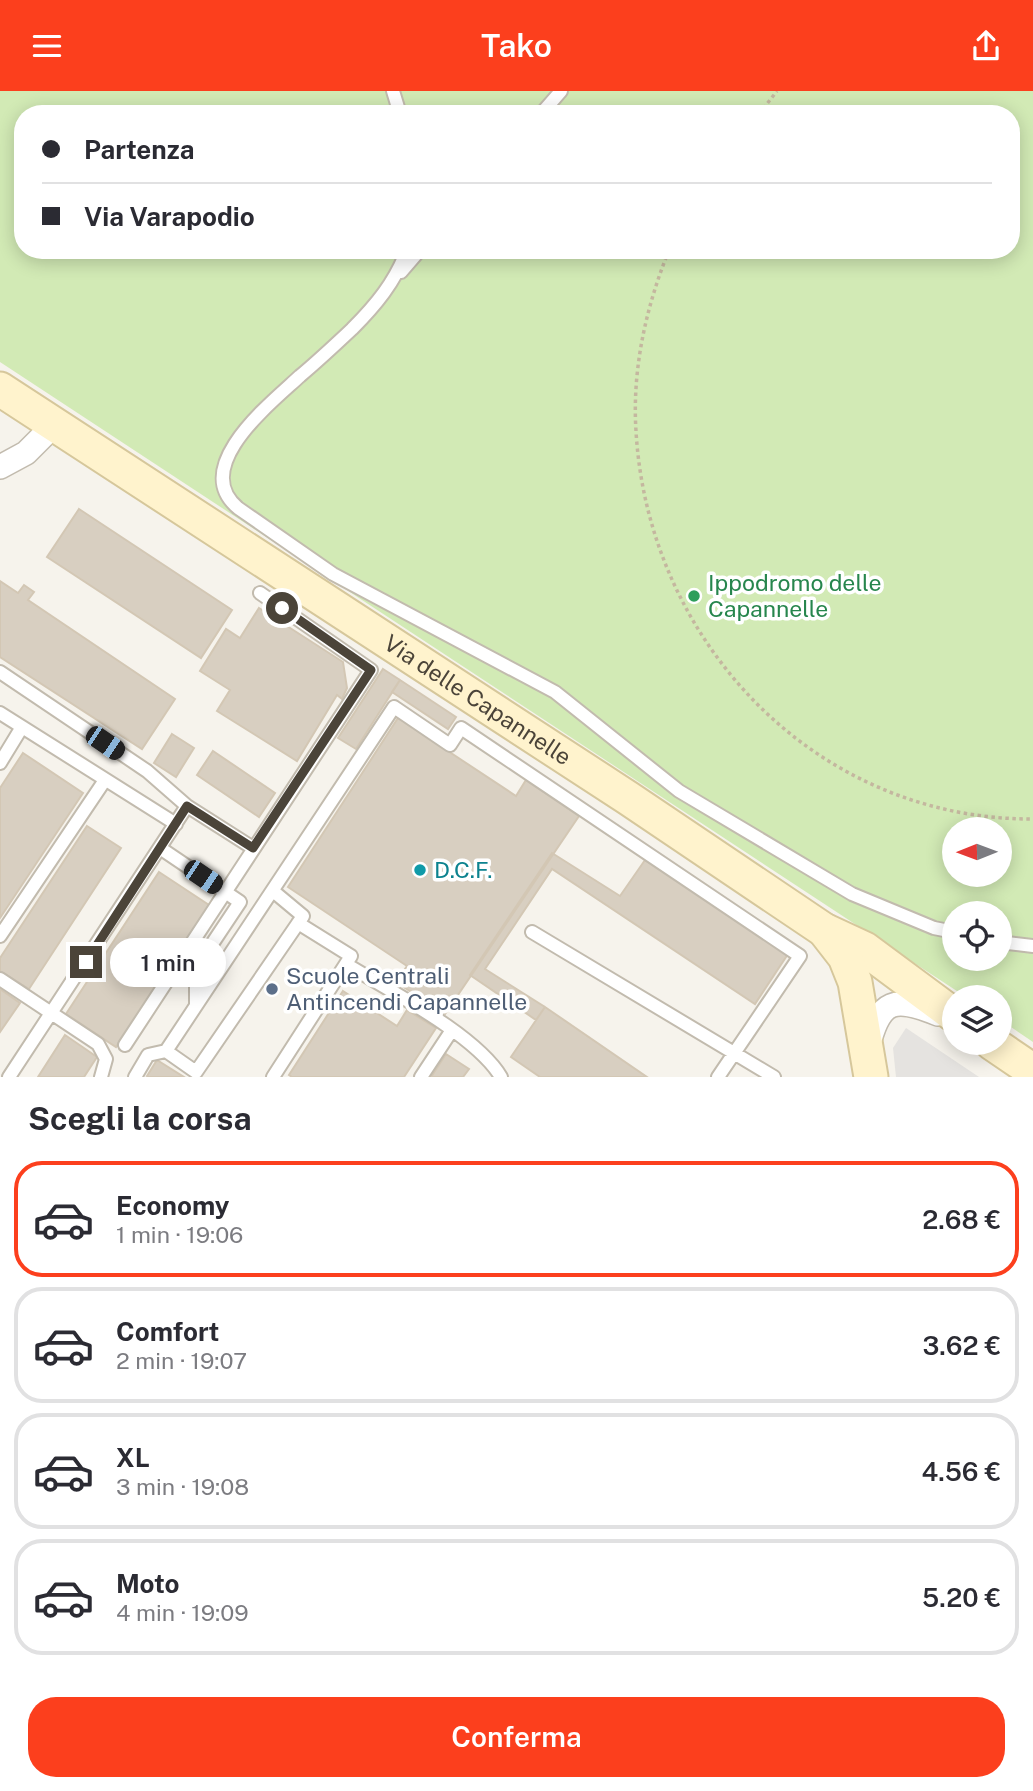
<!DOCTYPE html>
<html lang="it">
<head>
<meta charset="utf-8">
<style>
  body { margin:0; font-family:"Public Sans",sans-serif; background:#f7f7f7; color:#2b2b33; height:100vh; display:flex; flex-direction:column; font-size:26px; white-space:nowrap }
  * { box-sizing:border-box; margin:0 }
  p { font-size:23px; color:#7c7c81 }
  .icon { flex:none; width:38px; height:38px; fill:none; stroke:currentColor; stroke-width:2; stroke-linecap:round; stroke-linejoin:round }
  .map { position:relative; height:986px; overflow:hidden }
  .sheet { display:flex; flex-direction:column; background:#fff; flex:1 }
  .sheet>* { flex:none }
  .hud { position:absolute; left:14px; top:14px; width:1006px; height:154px; border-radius:28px; box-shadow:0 4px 18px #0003; display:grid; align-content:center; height:154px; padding:0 28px; background:#fff }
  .needle { width:46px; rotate:269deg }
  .tools { position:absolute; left:942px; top:726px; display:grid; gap:14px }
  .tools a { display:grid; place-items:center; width:70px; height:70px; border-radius:50%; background:#fff; box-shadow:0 4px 18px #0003; font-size:35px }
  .end { position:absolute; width:32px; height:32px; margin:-16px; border:9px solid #4b4439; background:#fff; box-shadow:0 0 0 4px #fff }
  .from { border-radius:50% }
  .bubble { position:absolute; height:49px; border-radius:24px; background:#fff; box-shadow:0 4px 18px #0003; font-size:23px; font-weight:600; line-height:49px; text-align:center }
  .car { position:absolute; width:21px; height:42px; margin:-21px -10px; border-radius:9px; box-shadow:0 0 5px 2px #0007; background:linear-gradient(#222 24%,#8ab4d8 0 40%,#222 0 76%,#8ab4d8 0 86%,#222 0) }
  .hud b { display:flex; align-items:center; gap:24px; height:66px; font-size:26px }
  .hud b+b { border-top:2px solid #e1e1e2 }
  .hud i { width:18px; height:18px; background:#2b2b33 }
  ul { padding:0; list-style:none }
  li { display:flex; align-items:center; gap:21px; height:116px; margin:0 14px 10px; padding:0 14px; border:4px solid #e1e1e2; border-radius:28px }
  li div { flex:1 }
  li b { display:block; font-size:26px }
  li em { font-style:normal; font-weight:600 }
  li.current { border-color:#fc3f1d }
  li>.icon { width:63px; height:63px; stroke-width:1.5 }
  h2 { padding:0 28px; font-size:32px; line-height:84px }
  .cta { display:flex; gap:14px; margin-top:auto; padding:14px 28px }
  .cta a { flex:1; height:80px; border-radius:28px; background:#fc3f1d; color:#fff; font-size:28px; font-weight:600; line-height:80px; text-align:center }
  header { display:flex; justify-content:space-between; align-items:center; height:91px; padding:0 28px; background:#fc3f1d; color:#fff; font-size:32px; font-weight:600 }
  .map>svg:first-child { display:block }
  .green { fill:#d2eab5; fill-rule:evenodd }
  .parking { fill:#e5e3e0 }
  .building { fill:#d8cfc1; stroke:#d3c7b4; stroke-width:2 }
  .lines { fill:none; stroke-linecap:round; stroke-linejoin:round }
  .lane-casing { stroke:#c2bbae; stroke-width:16 }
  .street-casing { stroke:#c2bbae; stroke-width:26 }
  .secondary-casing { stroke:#d6c79b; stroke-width:37 }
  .path { stroke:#c4b79f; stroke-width:3.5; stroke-dasharray:3.5 3.5; stroke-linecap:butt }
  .lane { stroke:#fff; stroke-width:12 }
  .street { stroke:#fff; stroke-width:23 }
  .secondary { stroke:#fff3cd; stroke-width:33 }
  .route { stroke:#4b4439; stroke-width:9 }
  .leisure-dot { fill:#2e9e5b; stroke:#fff; stroke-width:2.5 }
  .culture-dot { fill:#0f9aa8; stroke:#fff; stroke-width:2.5 }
  .service-dot { fill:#5c6f8a; stroke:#fff; stroke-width:2.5 }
  .labels { text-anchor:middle; stroke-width:7; stroke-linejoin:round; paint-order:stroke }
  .leisure-label { font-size:23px; fill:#27864d; stroke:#fff; text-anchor:start }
  .street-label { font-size:23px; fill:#4b4439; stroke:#fff }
  .culture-label { font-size:23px; fill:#0d838f; stroke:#fff; text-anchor:start }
  .service-label { font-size:23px; fill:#4e5e75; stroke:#fff; text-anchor:start }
</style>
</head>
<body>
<header><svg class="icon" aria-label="menu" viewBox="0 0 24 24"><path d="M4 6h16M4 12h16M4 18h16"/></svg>Tako<svg class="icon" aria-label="share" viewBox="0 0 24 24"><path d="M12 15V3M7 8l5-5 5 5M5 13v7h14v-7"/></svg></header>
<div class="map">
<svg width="1033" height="986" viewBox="0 0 1033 986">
  <rect width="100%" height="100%" fill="#f6f3ec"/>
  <path class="green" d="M0 0H1033V951L999 928V906H966L0 271ZM23 23H1012V159H23ZM954 738H999V784H954ZM954 822H999V868H954Z"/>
  <path class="parking" d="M906 937 979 986H896L893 957Z"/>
  <path class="building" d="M79 418 232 519 201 567 47 466Z
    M0 490 18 502 24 494 34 501 28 509 175 608 142 658 0 566Z
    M259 517 343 571 347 597 342 608 337 604 297 670 217 620 230 599 200 580 226 538 240 547Z
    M383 578 400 589 356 658 338 647Z
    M400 589 456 626 448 638 392 601Z
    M398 627 516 705 526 689 579 725 445 923 396 891 407 875 288 796Z
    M172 643 194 657 176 686 154 672Z
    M213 660 275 702 259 726 197 684Z
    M23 662 83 702 0 827V697Z
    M87 735 121 757 29 898 0 880V867Z
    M552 762 620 805 645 769 788 863 755 913 552 778 485 878 545 916 536 929 470 884Z
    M159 781 209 814 116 956 66 923Z
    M0 898 20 912 0 941Z
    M343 900 397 935 407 919 436 937 404 986H292L289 984Z
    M545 916 647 986H540L511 966Z
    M65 944 97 966 84 986H38Z
    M446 963 469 978 463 986H431Z
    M157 969 184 986H149L147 985Z"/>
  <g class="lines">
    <g class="lane-casing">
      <path id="lane" d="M393 0 400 23
        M541 23 561 0
        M407 159C395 191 376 214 352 238 335 254 318 270 300 285 271 312 189 376 238 417L333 483 555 601 679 700 852 803 934 837 954 841
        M401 181 420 159
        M0 581 147 680 187 715
        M0 622 176 733
        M0 672 22 636
        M160 757 240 811 196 877V915
        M273 800 303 825 196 981 166 960 394 616 450 654 461 637 800 865 718 986
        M532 841 774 986
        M0 845 105 689
        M999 851 1033 855
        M346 873C390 900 476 944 501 986
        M0 888 98 953 106 968 101 986
        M125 954 371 579 260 502
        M9 986 187 715 253 757
        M135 986 148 964 166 960
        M273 986 351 865 298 832
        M421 986 452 939"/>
    </g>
    <g class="street-casing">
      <path id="street" d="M0 376 26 362 54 334
        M868 956C880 908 894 905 938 923"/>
    </g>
    <g class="secondary-casing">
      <g id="secondary">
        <path id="s1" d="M0 298 628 707 824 839 865 858 954 924"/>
        <path d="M824 839 845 866 855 891 871 986"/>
        <path d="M992 952 1033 980"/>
      </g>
    </g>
    <path class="path" d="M759 23 777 0
      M669 159C646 216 632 278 636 340 648 552 817 729 1033 728"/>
    <use href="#lane" class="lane"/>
    <use href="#street" class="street"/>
    <use href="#secondary" class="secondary"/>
  </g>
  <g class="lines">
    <path class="route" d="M86 871 187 715 253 757 371 579 282 517"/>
  </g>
  <circle class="leisure-dot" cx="694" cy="505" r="7"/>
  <circle class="culture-dot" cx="420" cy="779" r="7"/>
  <circle class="service-dot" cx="272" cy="898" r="7"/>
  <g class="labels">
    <g class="leisure-label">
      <text x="708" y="500">Ippodromo delle<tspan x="708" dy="26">Capannelle</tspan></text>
    </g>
    <g class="street-label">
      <text dy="8" stroke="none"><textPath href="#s1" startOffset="570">Via delle Capannelle</textPath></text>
    </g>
    <g class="culture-label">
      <text x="434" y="787">D.C.F.</text>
    </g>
    <g class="service-label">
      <text x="286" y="893">Scuole Centrali<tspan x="286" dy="26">Antincendi Capannelle</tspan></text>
    </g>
  </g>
</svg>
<div class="tools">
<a><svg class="needle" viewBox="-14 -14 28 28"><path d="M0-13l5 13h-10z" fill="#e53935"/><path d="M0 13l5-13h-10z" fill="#7c7c81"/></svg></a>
<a><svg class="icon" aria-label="locate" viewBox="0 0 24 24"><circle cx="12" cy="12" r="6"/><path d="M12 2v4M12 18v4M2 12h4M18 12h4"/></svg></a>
<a><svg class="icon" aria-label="layers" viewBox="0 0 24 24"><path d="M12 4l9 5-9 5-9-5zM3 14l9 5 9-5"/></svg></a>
</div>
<i class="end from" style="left:282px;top:517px"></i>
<i class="end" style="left:86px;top:871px"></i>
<div class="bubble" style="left:110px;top:847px;width:116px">1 min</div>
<i class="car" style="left:105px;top:652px;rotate:124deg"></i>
<i class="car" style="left:203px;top:786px;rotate:124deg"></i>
<div class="hud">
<b><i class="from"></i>Partenza</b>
<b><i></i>Via Varapodio</b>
</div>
</div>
<section class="sheet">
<h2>Scegli la corsa</h2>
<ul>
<li class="current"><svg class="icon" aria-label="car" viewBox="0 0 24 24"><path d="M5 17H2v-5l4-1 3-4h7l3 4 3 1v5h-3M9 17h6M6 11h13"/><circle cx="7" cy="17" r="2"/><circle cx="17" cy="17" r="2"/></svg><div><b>Economy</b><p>1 min · 19:06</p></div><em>2.68 €</em></li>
<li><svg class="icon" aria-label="car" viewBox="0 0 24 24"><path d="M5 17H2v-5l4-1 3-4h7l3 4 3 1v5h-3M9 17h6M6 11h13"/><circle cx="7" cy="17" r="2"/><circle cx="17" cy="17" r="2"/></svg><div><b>Comfort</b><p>2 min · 19:07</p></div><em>3.62 €</em></li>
<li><svg class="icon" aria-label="car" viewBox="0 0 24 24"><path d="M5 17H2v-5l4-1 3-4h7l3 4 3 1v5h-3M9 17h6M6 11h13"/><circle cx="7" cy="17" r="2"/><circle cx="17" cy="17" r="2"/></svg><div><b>XL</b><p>3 min · 19:08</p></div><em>4.56 €</em></li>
<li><svg class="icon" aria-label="car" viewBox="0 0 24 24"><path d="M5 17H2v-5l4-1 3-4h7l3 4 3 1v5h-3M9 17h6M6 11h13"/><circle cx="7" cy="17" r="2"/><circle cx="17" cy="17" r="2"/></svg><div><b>Moto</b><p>4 min · 19:09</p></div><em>5.20 €</em></li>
</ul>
<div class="cta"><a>Conferma</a></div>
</section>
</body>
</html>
